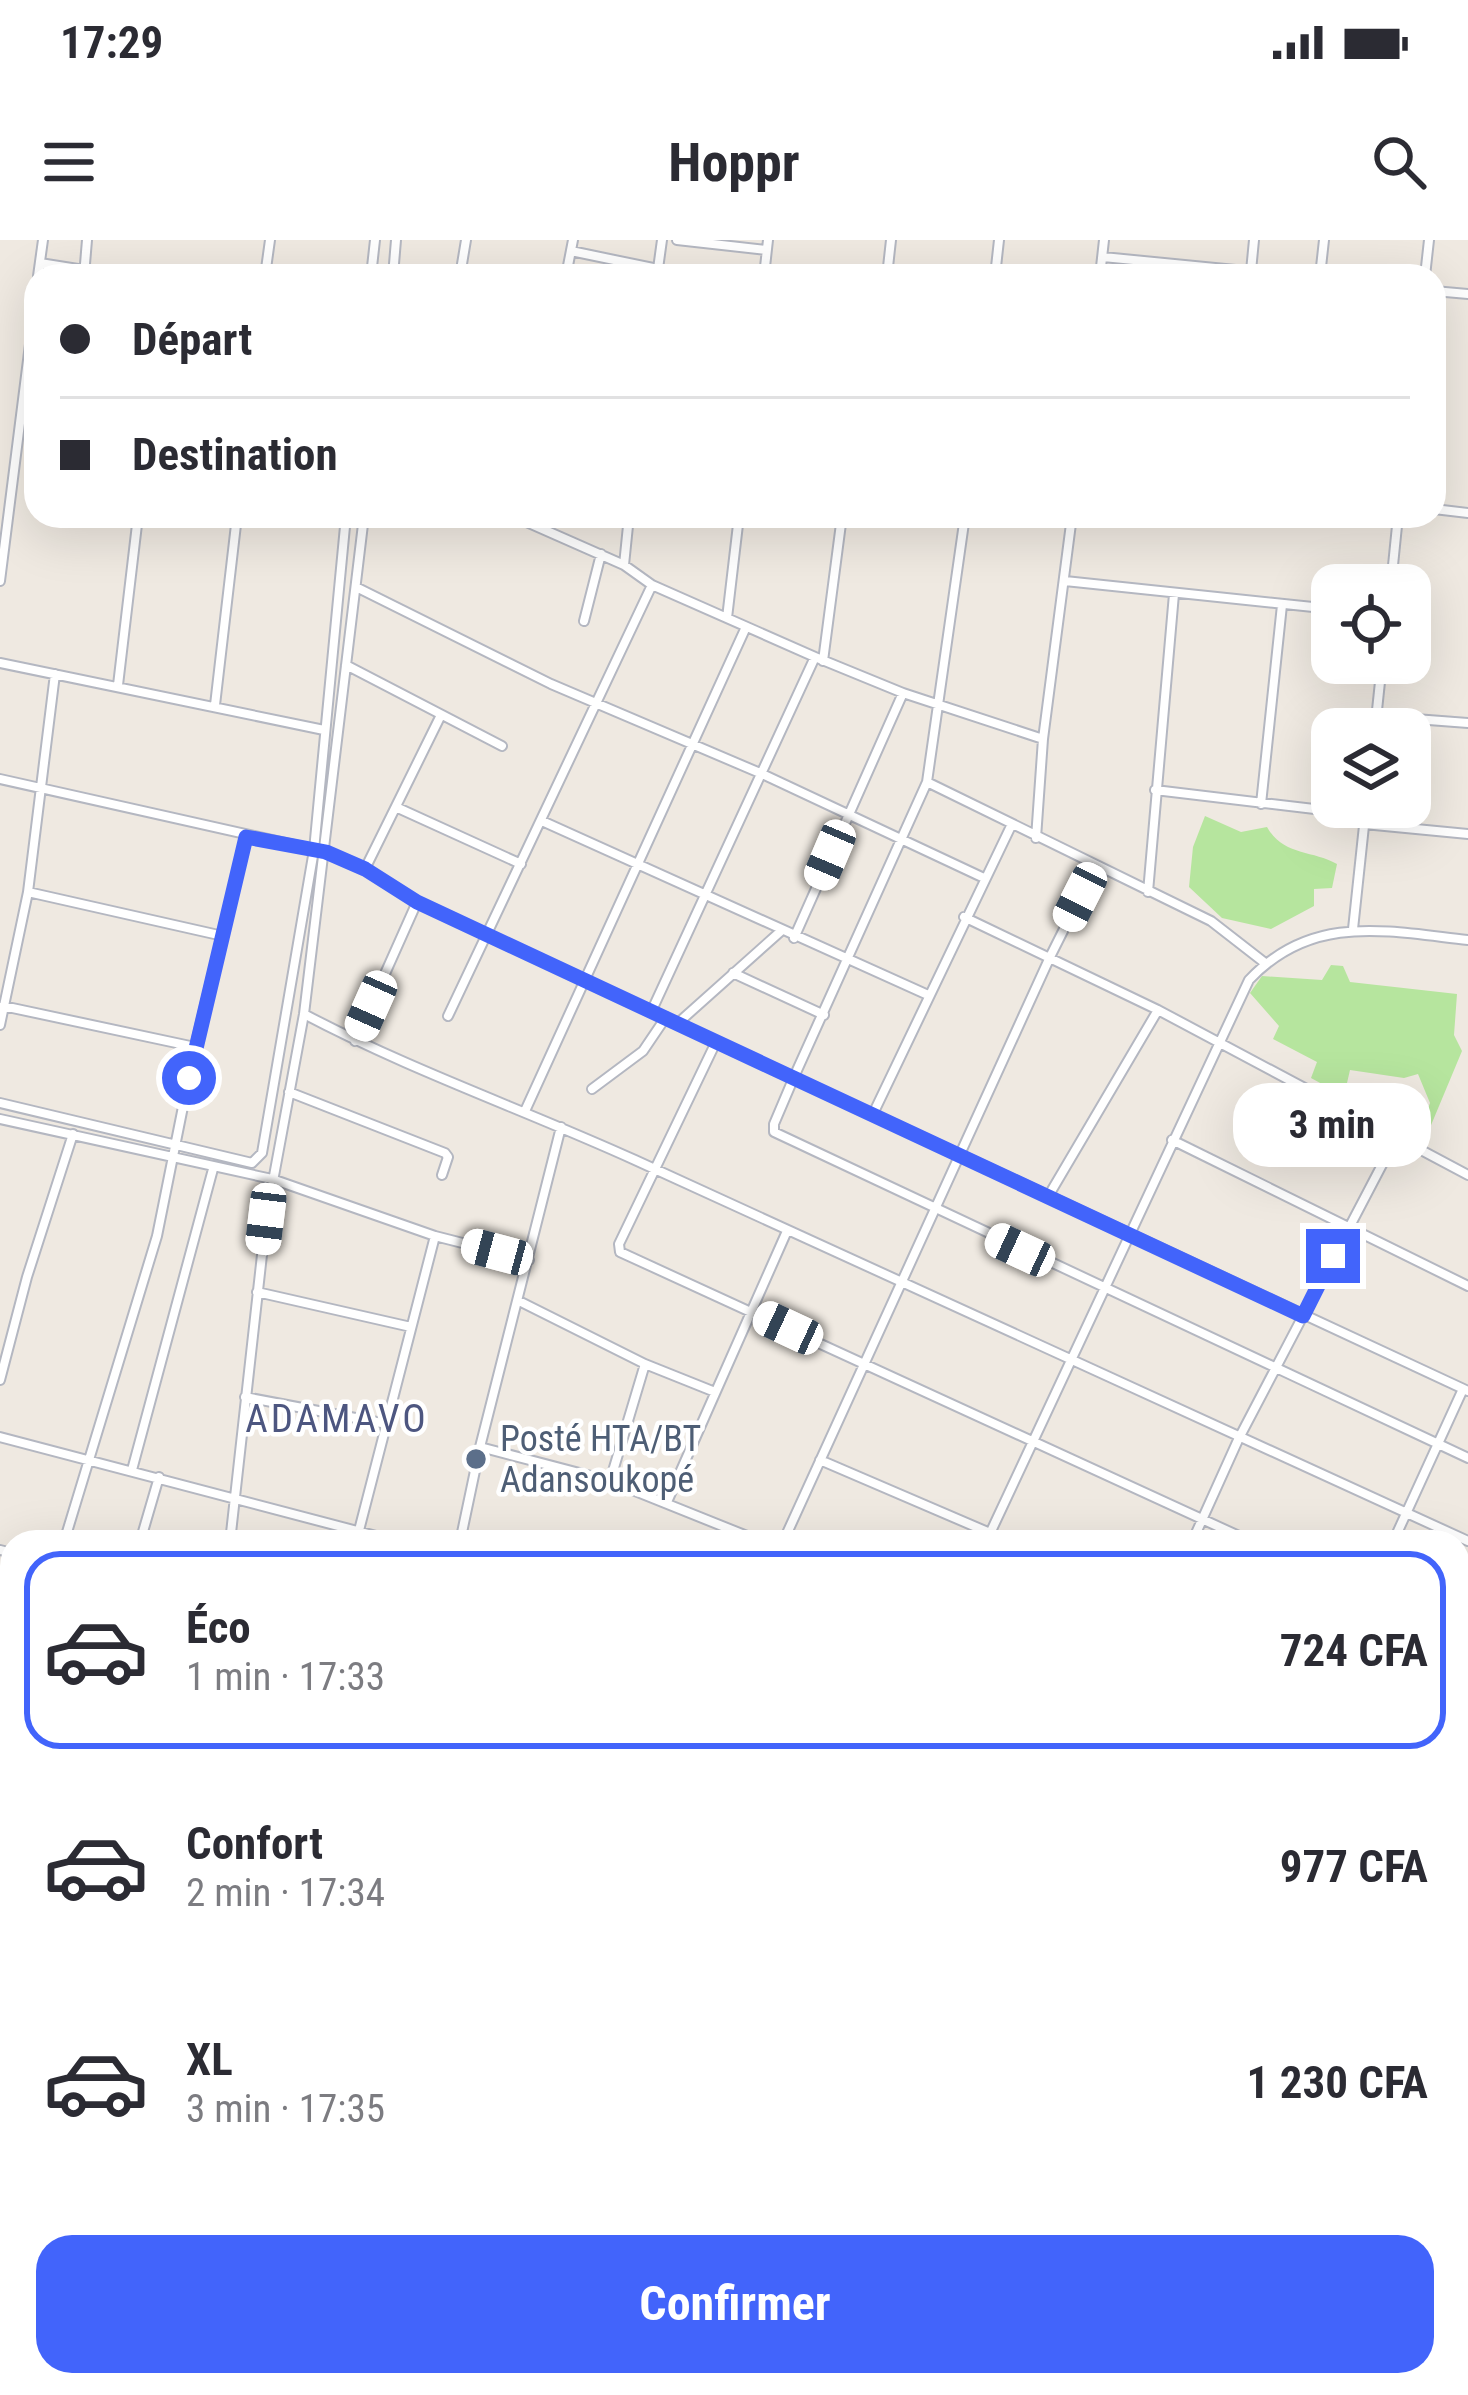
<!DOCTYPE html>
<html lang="fr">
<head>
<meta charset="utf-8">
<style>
  body { margin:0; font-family:"Roboto Condensed",sans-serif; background:#f7f7f7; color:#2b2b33; height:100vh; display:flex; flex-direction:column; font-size:45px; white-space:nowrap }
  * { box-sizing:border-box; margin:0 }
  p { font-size:39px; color:#7c7c81 }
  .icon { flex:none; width:66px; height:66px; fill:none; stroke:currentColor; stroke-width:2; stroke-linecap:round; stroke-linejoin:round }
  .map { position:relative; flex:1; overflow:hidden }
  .details { position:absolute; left:0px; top:1290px; width:1470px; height:867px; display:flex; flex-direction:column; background:#fff; border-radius:36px 36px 0 0; box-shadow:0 12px 48px #0002 }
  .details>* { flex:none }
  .banner { position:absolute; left:24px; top:24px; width:1422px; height:264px; border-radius:36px; box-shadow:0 12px 48px #0002; display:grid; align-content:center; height:264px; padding:0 36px; background:#fff }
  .fabs { position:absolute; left:1311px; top:324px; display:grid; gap:24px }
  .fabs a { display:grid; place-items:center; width:120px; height:120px; border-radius:24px; background:#fff; box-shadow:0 12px 48px #0002; font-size:60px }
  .end { position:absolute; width:54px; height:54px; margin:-27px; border:15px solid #4264fb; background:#fff; box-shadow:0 0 0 6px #fff }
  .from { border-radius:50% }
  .bubble { position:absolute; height:84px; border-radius:36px; background:#fff; box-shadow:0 12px 48px #0002; font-size:39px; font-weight:700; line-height:84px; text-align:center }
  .car { position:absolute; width:36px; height:72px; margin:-36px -18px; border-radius:15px; box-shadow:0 0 9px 3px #0007; background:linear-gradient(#fff 24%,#345 0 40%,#fff 0 76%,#345 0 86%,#fff 0) }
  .banner b { display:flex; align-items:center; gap:42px; height:114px; font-size:45px }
  .banner b+b { border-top:3px solid #e1e1e2 }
  .banner i { width:30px; height:30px; background:#2b2b33 }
  ul { padding:21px 0 0; list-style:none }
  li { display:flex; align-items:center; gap:36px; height:198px; margin:0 24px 18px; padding:0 12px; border:6px solid transparent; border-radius:36px }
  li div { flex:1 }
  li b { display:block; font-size:45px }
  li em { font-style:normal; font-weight:700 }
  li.on { border-color:#4264fb }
  li>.icon { width:108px; height:108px; stroke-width:1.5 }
  .cta { display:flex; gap:24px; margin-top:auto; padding:24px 36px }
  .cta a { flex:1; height:138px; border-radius:36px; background:#4264fb; color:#fff; font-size:48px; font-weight:700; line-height:138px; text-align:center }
  .status { display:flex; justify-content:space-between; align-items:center; height:84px; padding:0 60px; background:#fff; direction:ltr }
  .status svg { height:33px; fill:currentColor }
  header { display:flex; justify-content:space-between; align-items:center; height:156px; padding:0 36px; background:#fff; font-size:54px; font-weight:700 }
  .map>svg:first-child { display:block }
  .green { fill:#b6e59e }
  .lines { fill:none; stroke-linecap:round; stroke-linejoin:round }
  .street-casing { stroke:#b4b7c1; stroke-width:12 }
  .street { stroke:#fff; stroke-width:8 }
  .route { stroke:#4264fb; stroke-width:15 }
  .service-dot { fill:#5c6f8a; stroke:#fff; stroke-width:4.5 }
  .labels { text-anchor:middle; stroke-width:9; stroke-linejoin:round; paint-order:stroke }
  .service-label { font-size:36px; fill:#4e5e75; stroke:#fff; text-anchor:start }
  .neighbourhood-label { font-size:39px; letter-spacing:3px; fill:#4d5680; stroke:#fff }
</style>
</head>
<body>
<div class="status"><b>17:29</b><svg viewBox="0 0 49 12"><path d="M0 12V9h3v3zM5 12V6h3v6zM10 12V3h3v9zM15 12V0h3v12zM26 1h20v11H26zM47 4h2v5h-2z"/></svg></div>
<header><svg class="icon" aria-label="menu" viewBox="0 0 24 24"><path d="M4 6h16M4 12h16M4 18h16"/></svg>Hoppr<svg class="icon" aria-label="search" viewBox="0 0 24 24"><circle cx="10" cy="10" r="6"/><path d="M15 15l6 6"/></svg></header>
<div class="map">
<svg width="1468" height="2155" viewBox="0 0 1468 2155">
  <rect width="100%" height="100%" fill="#efe9e1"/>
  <path class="green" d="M1205 576 1241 592 1267 587C1283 616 1312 610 1337 624L1332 648 1314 649V666L1271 689 1222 678 1189 647 1193 607Z
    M1331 725 1343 726 1350 742 1457 754 1454 795 1462 811 1429 890H1420L1430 863 1418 834 1404 838 1350 830 1344 856 1311 838 1317 822 1273 799 1279 786 1250 753 1262 736 1322 740Z"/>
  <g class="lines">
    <g class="street-casing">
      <path id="street" d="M677 0 766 10
        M571 11 658 29
        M1103 17 1297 36
        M40 23 122 36
        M1251 31 1254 0
        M38 36 43 0
        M84 36 87 0
        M265 36 270 0
        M371 36 375 0
        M393 36 396 0
        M460 36 466 0
        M566 36 573 0
        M657 36 662 0
        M764 36 768 0
        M887 36 891 0
        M995 36 999 0
        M1100 36 1104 0
        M1320 36 1324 0
        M1425 36 1429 0
        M1434 51 1468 54
        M1434 269 1468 273
        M513 276 624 325 652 345 815 417 903 453 1043 499
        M965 276 927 542 794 837 774 884V892L1468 1218
        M624 325 629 276
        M0 341 36 57
        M1065 341 1332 369
        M1391 345 1398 276
        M356 347 551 444 760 533 984 638
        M727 378 739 276
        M584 381 601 314
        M823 421 842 276
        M0 423 324 490
        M346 425 502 506
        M118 445 138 276
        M215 465 237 276
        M1376 476 1468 483
        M1375 489 1382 423
        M0 539 326 612 365 629 417 662 1468 1151
        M927 542 1211 681 1265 723
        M1155 550 1365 575
        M1261 564 1282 365
        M398 568 521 624
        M542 581 928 755
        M1364 584 1468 594
        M1036 598 1043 499 1072 276
        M365 629 441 475
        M28 652 223 696
        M1148 652 1174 354
        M964 677 1158 770 1468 935
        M1353 689 1366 567
        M794 698 903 453
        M733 733 824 775
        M3 766 195 807
        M652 770 815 417
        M304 774C410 830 525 870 635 920 912 1048 1189 1176 1468 1301
        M448 776 652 345
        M678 783 781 691
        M0 785 28 652 55 434
        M355 801 417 662
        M716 802 619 1004 620 1012 1252 1302
        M592 849 643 811 666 777
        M289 852 445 913 448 917 442 935
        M0 863 252 923 262 913 314 610 346 276
        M525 871 746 387
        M873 874 1011 586
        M0 879 272 939 435 996 529 1020
        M1172 900 1468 1046
        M1049 955 1158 770
        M257 1052 411 1087
        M519 1061 645 1124 715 1152
        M0 1140 27 1037 73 894
        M245 1157 387 1184
        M0 1197 399 1302
        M480 1207 610 1241 762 1302
        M820 1220 1011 1302
        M132 1230 213 929
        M610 1241 645 1124
        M667 1262 787 991
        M64 1302 157 996 195 807 246 597
        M140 1302 159 1237
        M230 1302 266 979 304 774 364 276
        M356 1302 435 996
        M460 1302 480 1207 561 887
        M783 1302 1050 717 1095 627
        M986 1302 1249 740C1312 673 1386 691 1468 700
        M1192 1302 1238 1200 1396 898
        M1393 1302 1463 1149
        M0 1310 12 1313
        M1458 1393 1468 1398
        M7 1506 12 1487
        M1458 1508 1468 1512
        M0 1615 12 1618
        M1458 1623 1468 1627
        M1458 1730 1468 1734
        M0 1737 12 1740
        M0 1831 12 1785
        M1458 1841 1468 1845
        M0 1863 12 1866
        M1458 1938 1468 1941
        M0 1990 12 1910
        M1458 2039 1468 2041
        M1458 2132 1468 2096
        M122 2145 127 2155
        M275 2145 282 2155
        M377 2145 384 2155
        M506 2145 512 2155
        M631 2145 634 2155
        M751 2145 758 2155
        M1044 2145 1050 2155
        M1455 2145 1468 2148
        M257 2155 259 2145
        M597 2155 611 2145
        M916 2155 927 2148
        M1127 2155 1129 2145
        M1289 2155 1291 2145"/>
    </g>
    <use href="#street" class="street"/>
  </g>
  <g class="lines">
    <path class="route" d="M189 838 246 597 326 612 365 629 417 662 1303 1076 1333 1016"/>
  </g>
  <circle class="service-dot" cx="476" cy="1219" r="12"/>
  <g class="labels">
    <g class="service-label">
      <text x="500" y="1211">Posté HTA/BT<tspan x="500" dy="41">Adansoukopé</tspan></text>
    </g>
    <g class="neighbourhood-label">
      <text x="337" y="1192">ADAMAVO</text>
    </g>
  </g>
</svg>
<div class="fabs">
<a><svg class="icon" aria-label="locate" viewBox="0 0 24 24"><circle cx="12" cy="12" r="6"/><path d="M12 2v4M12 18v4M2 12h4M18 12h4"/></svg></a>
<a><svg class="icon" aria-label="layers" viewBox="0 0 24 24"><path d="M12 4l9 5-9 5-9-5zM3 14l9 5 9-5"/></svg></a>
</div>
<i class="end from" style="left:189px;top:838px"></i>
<i class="end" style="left:1333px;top:1016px"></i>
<div class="bubble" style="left:1233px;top:843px;width:198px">3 min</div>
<i class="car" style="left:830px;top:615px;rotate:203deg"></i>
<i class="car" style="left:1080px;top:657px;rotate:207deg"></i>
<i class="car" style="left:371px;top:766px;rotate:204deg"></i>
<i class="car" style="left:266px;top:979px;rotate:187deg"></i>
<i class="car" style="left:1020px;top:1010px;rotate:295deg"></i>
<i class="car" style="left:497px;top:1012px;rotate:285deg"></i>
<i class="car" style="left:788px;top:1088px;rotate:295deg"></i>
<div class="banner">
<b><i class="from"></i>Départ</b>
<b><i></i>Destination</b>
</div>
<section class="details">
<ul>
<li class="on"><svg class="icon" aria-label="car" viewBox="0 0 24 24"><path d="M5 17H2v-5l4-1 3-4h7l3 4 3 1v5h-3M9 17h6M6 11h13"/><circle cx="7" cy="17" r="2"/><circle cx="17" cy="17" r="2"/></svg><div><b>Éco</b><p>1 min · 17:33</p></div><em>724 CFA</em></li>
<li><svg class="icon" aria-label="car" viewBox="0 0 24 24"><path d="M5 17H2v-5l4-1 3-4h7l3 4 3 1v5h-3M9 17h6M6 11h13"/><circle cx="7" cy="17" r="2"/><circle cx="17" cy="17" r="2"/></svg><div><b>Confort</b><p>2 min · 17:34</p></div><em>977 CFA</em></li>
<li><svg class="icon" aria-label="car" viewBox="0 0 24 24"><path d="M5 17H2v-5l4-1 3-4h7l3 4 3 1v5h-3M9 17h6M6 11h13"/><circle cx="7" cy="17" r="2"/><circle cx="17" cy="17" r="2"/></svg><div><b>XL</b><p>3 min · 17:35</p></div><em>1 230 CFA</em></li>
</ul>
<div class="cta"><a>Confirmer</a></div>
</section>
</div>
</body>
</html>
